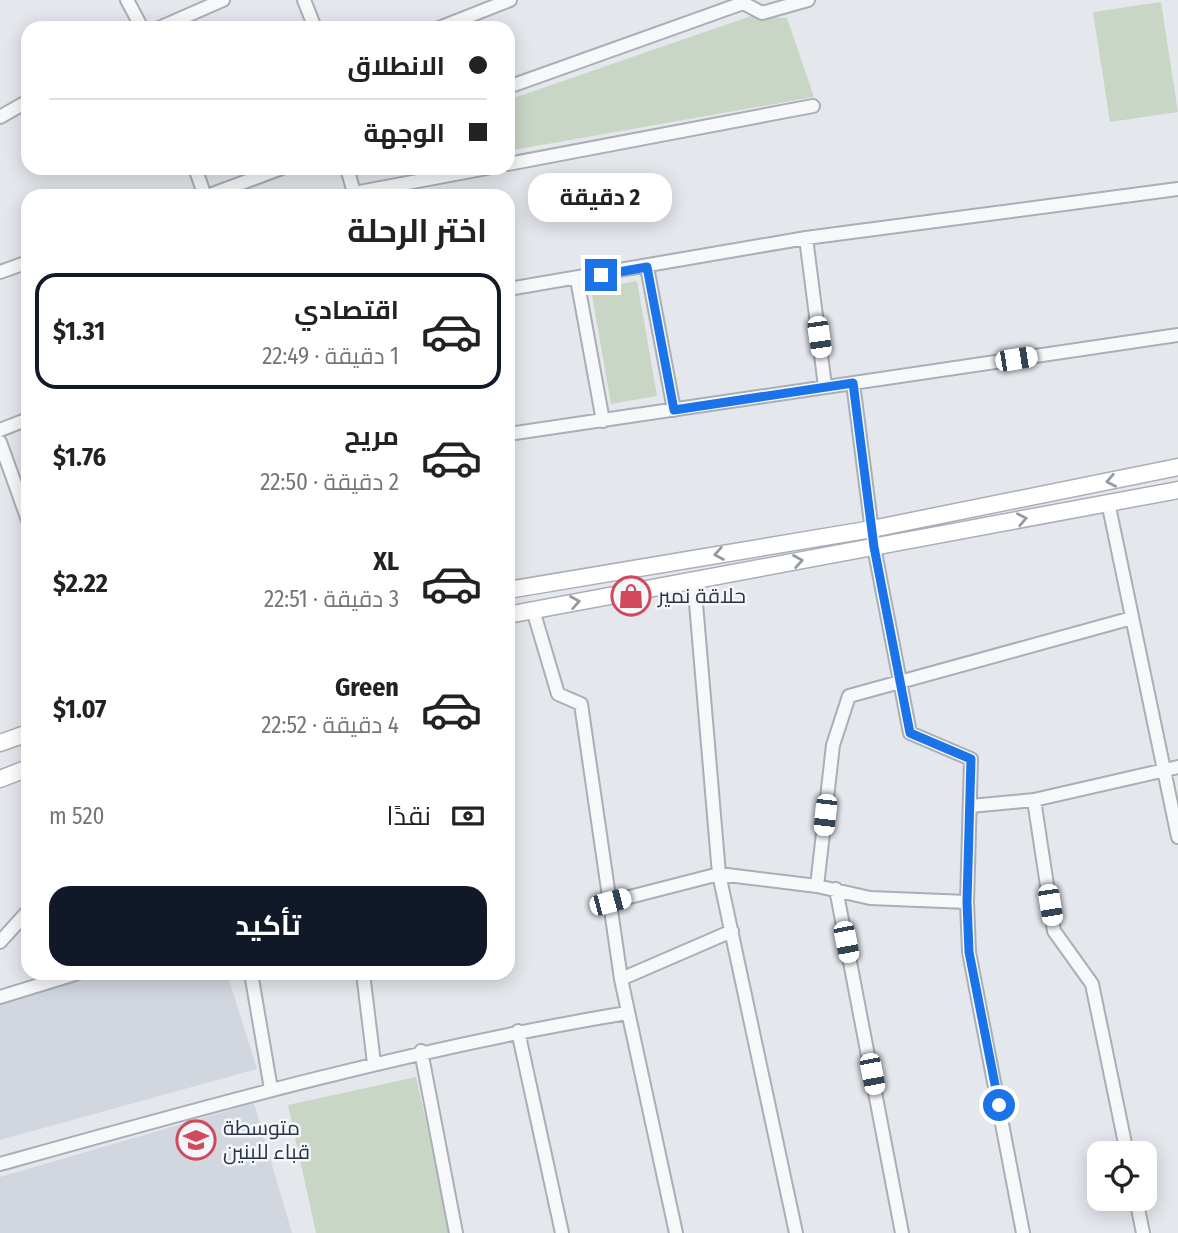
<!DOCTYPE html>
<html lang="ar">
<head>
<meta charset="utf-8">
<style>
  body { margin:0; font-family:"Fira Sans Condensed",Cairo,sans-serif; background:#f6f6f6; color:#222; direction:rtl; height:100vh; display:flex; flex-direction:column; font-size:26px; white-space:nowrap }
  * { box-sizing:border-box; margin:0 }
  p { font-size:23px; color:#767676 }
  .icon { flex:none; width:38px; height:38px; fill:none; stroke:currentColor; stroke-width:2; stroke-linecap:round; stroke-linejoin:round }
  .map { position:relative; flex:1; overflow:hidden; direction:ltr }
  .panel { position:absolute; left:21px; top:189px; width:494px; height:791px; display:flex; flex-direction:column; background:#fff; border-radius:21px; box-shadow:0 4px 18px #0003; direction:rtl }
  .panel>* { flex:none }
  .banner { position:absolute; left:21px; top:21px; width:494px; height:154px; border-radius:21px; box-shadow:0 4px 18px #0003; direction:rtl; display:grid; align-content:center; height:154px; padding:0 28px; background:#fff }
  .buttons { position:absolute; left:1087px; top:1141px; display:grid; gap:14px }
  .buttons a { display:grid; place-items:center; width:70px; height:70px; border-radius:14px; background:#fff; box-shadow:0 4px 18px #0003; font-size:35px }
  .end { position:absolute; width:32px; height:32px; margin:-16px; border:9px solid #1a73e8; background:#fff; box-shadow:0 0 0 4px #fff }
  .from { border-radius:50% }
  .bubble { position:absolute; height:49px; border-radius:21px; background:#fff; box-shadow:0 4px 18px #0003; font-size:23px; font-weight:700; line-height:49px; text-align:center; direction:rtl }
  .car { position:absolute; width:21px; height:42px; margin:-21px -10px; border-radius:9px; box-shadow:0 0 5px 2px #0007; background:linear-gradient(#fff 24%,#345 0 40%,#fff 0 76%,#345 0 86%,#fff 0) }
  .banner b { display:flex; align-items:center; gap:24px; height:66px; font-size:26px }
  .banner b+b { border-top:2px solid #e0e0e0 }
  .banner i { width:18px; height:18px; background:#222 }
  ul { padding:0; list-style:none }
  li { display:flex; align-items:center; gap:21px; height:116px; margin:0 14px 10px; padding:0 14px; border:4px solid transparent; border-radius:21px }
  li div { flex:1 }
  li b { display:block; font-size:26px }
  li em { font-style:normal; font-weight:700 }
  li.on { border-color:#111827 }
  li>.icon { width:63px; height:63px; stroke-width:1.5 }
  h2 { padding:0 28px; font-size:32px; line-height:84px }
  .pay { display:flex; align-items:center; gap:18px; height:77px; padding:0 28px; font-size:26px }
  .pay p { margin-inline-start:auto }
  .primary-button { display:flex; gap:14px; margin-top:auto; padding:14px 28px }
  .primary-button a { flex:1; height:80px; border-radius:21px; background:#111827; color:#fff; font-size:28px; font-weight:700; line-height:80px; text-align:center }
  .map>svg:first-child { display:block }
  .built { fill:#d2d6de }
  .green { fill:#c9d6c5 }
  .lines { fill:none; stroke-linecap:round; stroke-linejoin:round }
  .minor-casing { stroke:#a9aeb7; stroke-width:16 }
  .secondary-casing { stroke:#a9aeb7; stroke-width:19 }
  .minor { stroke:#f7f8fa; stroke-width:12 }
  .secondary { stroke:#fff; stroke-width:16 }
  .oneway { stroke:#959aa2 }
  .route { stroke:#1a73e8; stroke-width:9 }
  .labels { text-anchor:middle; stroke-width:5; stroke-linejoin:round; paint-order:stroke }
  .poi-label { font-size:21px; fill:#2b3445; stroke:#f4f6f9; text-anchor:start }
</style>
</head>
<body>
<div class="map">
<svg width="1178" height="1233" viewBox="0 0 1178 1233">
  <rect width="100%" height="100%" fill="#e4e7ec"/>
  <path class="built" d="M91 973H227L257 1069 0 1140V1001Z
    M254 1103 292 1233H0V1177Z"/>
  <path class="green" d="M1161 2 1178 112 1110 122 1093 12Z
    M751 16 787 18 814 97 508 151V100Z
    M637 281 657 396 611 404 591 289Z
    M416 1077 451 1233H316L288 1105Z"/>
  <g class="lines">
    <g class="minor-casing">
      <path id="minor" d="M127 0 142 28
        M304 0 315 28
        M159 28 223 0
        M439 28 510 0
        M508 87 743 3 762 13 808 0
        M0 117 28 101
        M508 164 813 106
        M195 168 205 196
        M347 168 355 196
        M354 193 487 168
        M207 196 282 168
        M806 238 825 386
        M647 267 674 410
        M0 272 28 262
        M577 279 603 421
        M508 289 806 238 1178 189
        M853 383 874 547 910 733 971 759 967 902 969 952 1023 1233
        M0 430 28 419
        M508 434 1178 335
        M0 442 28 520
        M1108 502 1178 837
        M694 580 719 874 796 1233
        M533 610 558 694 581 704 621 979
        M1034 800 1054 931 1092 984 1127 1153
        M971 806 1034 800 1178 767
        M817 886 833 745 849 696 1132 618
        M836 889 902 1233
        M610 902 719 874 817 886 870 898 967 902
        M0 942 28 911
        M251 973 271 1089
        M363 973 374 1063
        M0 997 78 973
        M518 1031 562 1233
        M421 1051 456 1233
        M0 1164C208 1106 414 1048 627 1013
        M1136 1199 1143 1233
        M676 1233 621 979 732 931"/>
    </g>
    <g class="secondary-casing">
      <path id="secondary" d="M508 590 872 529 1178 467
        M508 615 1178 490
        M0 743 28 733
        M0 779 28 768"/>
    </g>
    <use href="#minor" class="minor"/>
    <use href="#secondary" class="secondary"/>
  </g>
  <defs><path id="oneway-chevron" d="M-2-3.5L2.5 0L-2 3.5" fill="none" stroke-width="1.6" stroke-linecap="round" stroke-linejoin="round" transform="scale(1.75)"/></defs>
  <g class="oneway">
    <use href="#oneway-chevron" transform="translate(1111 481) rotate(169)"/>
    <use href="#oneway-chevron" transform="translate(1022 519) rotate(-11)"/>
    <use href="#oneway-chevron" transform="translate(719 554) rotate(170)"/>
    <use href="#oneway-chevron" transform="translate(798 561) rotate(-10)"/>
    <use href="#oneway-chevron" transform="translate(575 602) rotate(-10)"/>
  </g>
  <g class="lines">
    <path class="route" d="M601 275 647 267 674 410 853 383 874 547 910 733 971 759 967 902 969 952 999 1105"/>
  </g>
  <defs>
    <g id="shop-ring" transform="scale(2.0125)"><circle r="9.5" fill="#f4f6f9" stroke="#d1495b" stroke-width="1.5"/><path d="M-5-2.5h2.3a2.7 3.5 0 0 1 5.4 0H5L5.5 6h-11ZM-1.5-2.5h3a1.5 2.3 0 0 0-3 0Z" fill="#d1495b"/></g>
    <g id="school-ring" transform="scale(2.0125)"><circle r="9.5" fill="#f4f6f9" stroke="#d1495b" stroke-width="1.5"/><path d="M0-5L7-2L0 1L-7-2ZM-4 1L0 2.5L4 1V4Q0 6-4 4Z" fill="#d1495b"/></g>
  </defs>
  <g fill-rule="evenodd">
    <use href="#shop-ring" x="631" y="596"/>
    <use href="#school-ring" x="196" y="1140"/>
  </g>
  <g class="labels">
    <g class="poi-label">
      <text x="658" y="603">حلاقة نمير</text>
      <text x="223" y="1135">متوسطة<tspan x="223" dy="24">قباء للبنين</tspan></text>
    </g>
  </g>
</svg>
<div class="buttons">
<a><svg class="icon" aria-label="locate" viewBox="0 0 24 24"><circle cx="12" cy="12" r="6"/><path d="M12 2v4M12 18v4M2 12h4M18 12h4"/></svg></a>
</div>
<i class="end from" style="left:999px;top:1105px"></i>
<i class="end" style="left:601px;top:275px"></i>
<div class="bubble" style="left:528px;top:173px;width:144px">2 دقيقة</div>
<i class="car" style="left:819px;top:337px;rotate:172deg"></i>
<i class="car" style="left:1016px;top:359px;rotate:81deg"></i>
<i class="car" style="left:825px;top:815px;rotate:186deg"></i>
<i class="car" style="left:610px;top:902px;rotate:75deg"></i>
<i class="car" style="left:1050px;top:905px;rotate:171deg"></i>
<i class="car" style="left:846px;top:942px;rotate:169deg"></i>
<i class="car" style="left:872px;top:1074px;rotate:169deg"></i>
<div class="banner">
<b><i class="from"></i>الانطلاق</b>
<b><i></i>الوجهة</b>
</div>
<section class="panel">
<h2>اختر الرحلة</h2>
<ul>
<li class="on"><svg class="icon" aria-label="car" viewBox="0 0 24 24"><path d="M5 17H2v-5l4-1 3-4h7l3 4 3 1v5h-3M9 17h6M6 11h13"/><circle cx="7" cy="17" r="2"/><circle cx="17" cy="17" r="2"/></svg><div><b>اقتصادي</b><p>1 دقيقة · 22:49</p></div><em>$1.31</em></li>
<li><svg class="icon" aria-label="car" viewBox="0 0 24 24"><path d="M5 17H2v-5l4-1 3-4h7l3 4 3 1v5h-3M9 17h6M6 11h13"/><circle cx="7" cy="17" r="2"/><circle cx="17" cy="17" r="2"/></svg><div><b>مريح</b><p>2 دقيقة · 22:50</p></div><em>$1.76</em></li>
<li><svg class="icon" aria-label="car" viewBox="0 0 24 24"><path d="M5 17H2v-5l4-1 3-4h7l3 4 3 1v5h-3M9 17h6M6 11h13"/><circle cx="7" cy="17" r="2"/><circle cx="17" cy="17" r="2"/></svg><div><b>XL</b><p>3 دقيقة · 22:51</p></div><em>$2.22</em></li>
<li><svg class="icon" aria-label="car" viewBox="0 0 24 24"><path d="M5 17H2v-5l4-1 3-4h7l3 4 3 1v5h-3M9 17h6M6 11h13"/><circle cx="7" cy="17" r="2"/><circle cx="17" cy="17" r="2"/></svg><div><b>Green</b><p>4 دقيقة · 22:52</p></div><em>$1.07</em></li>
</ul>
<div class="pay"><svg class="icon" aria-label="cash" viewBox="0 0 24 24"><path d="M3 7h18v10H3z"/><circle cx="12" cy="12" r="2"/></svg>نقدًا<p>520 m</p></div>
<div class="primary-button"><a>تأكيد</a></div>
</section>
</div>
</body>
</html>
